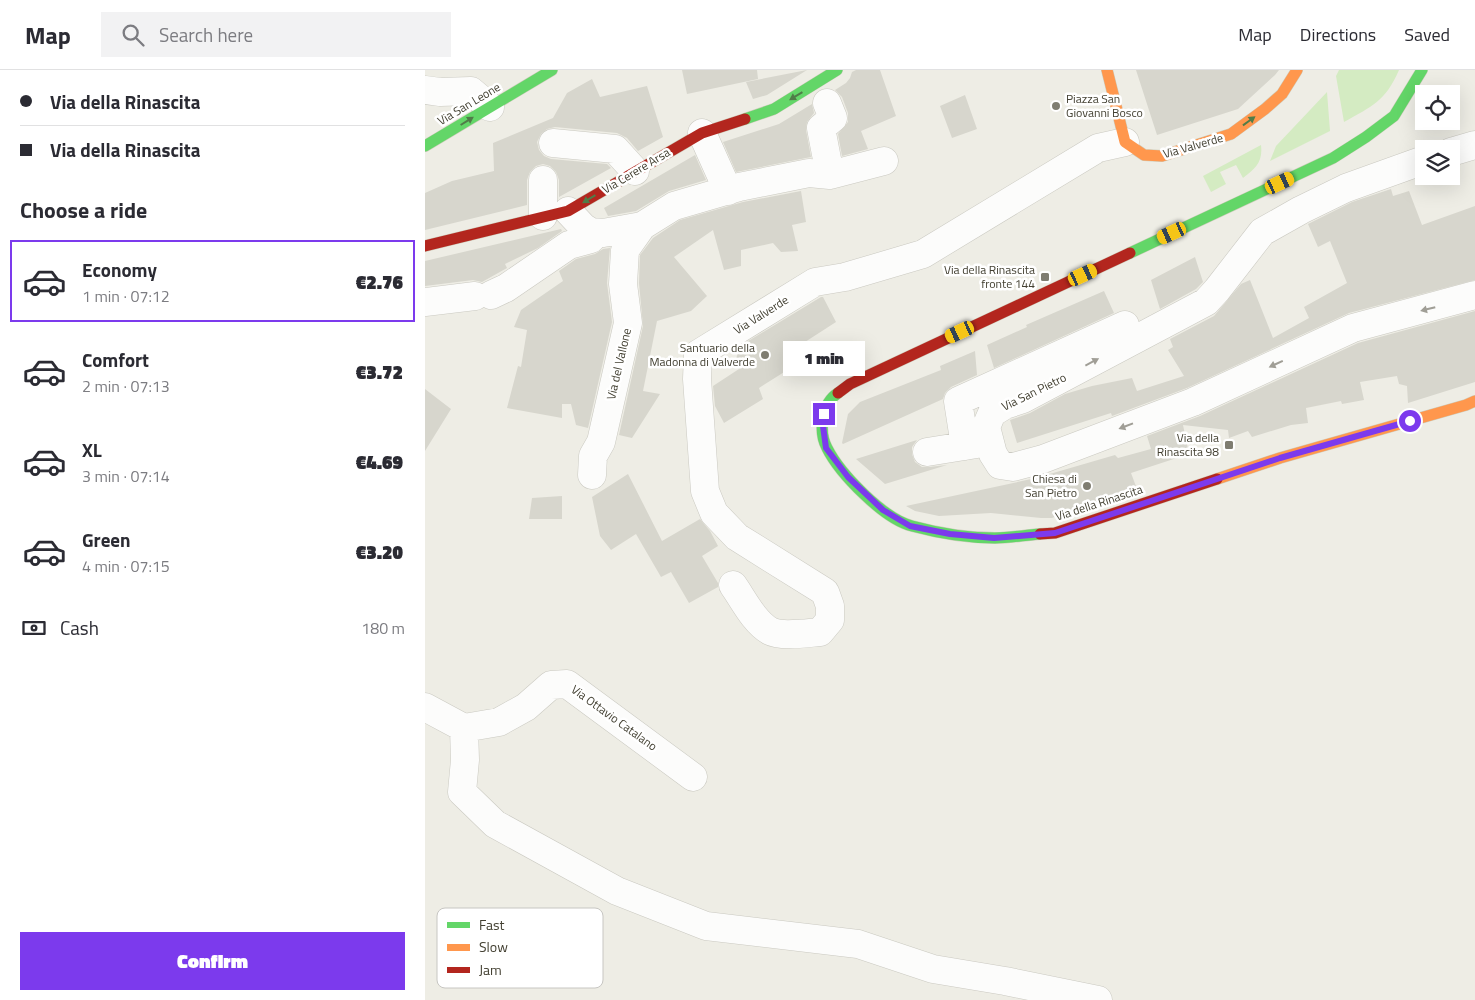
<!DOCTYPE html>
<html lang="en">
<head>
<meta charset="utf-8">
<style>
  body { margin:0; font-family:"Titillium Web",sans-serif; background:#f2f2f3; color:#2b2b33; height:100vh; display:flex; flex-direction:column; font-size:19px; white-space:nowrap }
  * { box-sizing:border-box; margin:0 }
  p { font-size:16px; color:#7c7c81 }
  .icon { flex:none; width:28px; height:28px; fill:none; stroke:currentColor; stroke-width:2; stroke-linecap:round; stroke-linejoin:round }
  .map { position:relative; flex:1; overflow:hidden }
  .panel { display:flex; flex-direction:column; background:#fff; width:425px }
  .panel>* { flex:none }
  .hud { display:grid; align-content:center; height:110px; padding:0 20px; background:#fff }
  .tools { position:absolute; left:990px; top:15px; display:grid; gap:10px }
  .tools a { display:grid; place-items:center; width:45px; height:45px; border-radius:0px; background:#fff; box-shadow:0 5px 20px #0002; font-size:25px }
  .end { position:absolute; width:22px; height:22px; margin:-11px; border:6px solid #7c3aed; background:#fff; box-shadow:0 0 0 2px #fff }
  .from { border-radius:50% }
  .bubble { position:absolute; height:35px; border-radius:0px; background:#fff; box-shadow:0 5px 20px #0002; font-size:16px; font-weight:800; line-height:35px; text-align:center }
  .car { position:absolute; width:15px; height:30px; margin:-15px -8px; border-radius:6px; box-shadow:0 0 4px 1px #0007; background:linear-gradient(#f5c518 24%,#345 0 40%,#f5c518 0 76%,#345 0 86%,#f5c518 0) }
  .hud b { display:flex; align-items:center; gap:18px; height:48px; font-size:19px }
  .hud b+b { border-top:1px solid #e1e1e2 }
  .hud i { width:12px; height:12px; background:#2b2b33 }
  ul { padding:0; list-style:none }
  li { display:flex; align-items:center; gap:15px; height:82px; margin:0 10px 8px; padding:0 10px; border:2px solid transparent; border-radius:0px }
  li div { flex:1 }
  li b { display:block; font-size:19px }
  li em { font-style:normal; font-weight:800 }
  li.selected { border-color:#7c3aed }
  li>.icon { width:45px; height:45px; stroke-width:1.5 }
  h2 { padding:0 20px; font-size:22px; line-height:60px }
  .pay { display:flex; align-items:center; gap:12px; height:55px; padding:0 20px; font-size:19px }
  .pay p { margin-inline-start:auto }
  .cta { display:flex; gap:10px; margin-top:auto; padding:10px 20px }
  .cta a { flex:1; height:58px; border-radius:0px; background:#7c3aed; color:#fff; font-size:20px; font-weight:800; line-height:58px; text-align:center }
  header { display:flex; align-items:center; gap:30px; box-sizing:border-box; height:70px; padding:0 25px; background:#fff; border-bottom:1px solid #e1e1e2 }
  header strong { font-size:24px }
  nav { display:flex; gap:28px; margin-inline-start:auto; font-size:18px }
  .search { width:350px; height:45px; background:#f2f2f3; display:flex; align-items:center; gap:12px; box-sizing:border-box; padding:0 18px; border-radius:0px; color:#7c7c81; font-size:19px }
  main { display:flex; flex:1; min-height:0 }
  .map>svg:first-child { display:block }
  .green { fill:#d4ebc2 }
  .building { fill:#d7d6cd }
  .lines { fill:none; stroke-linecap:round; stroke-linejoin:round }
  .street-casing { stroke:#cac9c1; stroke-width:29 }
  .fast-casing { stroke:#ceccbb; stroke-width:12 }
  .slow-casing { stroke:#ceccbb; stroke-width:12 }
  .jam-casing { stroke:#ceccbb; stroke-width:12 }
  .street { stroke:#fcfcfb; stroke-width:28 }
  .fast { stroke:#63d668; stroke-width:11 }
  .slow { stroke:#ff974d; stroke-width:11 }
  .jam { stroke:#b3261e; stroke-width:11 }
  .oneway { fill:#507c48 }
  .oneway2 { fill:#a09e96 }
  .route { stroke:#7c3aed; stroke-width:6 }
  .poi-dot { fill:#7f7d71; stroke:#fff; stroke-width:2 }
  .labels { text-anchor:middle; stroke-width:5; stroke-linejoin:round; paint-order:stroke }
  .poi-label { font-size:12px; fill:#434032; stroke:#fff; text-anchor:end }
  .street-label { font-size:12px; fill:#434032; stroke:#fff }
  .key { fill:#fff; stroke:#c7c6c2; stroke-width:1 }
  .key-label { font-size:14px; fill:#434032 }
</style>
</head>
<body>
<header>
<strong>Map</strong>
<div class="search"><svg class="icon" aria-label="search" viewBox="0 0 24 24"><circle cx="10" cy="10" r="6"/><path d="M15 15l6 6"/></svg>Search here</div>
<nav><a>Map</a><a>Directions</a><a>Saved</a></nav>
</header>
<main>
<section class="panel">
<div class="hud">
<b><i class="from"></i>Via della Rinascita</b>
<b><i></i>Via della Rinascita</b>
</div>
<h2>Choose a ride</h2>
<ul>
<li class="selected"><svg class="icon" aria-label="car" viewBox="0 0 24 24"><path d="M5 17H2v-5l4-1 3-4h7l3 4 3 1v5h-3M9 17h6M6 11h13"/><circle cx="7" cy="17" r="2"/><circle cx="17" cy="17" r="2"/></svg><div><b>Economy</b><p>1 min · 07:12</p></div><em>€2.76</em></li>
<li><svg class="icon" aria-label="car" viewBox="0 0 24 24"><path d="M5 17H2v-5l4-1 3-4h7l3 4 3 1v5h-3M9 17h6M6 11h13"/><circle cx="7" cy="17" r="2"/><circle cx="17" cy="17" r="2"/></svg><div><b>Comfort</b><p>2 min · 07:13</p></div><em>€3.72</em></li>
<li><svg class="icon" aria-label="car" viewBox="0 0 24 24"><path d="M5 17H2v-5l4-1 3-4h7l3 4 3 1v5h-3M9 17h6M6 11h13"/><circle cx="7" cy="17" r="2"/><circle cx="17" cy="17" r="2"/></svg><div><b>XL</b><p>3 min · 07:14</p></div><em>€4.69</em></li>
<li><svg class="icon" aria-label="car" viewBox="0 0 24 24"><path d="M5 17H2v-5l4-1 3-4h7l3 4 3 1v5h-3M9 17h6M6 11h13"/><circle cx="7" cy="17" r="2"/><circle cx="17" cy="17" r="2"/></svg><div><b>Green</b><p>4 min · 07:15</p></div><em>€3.20</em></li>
</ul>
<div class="pay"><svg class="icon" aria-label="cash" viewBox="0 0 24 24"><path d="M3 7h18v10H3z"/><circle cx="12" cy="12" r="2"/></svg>Cash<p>180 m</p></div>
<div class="cta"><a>Confirm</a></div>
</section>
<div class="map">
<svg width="1050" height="930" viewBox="0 0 1050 930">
  <rect width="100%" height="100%" fill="#eeede5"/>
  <path class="green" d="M914 0H974C960 32 947 36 919 52L911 6Z
    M902 22 905 61 845 91 851 76Z
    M836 75C838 92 831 98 818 108L811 95 795 102 801 114 786 122 778 106Z"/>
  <path class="building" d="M257 0H332L333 9 262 24Z
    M382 0 342 25 328 29 321 12Z
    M431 0H455L471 46 436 61 443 79 417 86 413 64 423 52V43L417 27 410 20 421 13 425 8 427 2Z
    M711 0H854L850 5 813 39 732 65Z
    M167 9 175 27 222 16 238 67 213 81 202 68 192 63 130 57 122 59 116 64 112 72 114 80 119 86 126 89 182 94 186 98 134 127V110L131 102 125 96 118 94 111 96 105 102 102 110V135L0 160V123L27 111 69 101 68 73 128 48 142 23Z
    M540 25 552 59 527 68 515 36Z
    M387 34 389 43 382 52 381 60 386 87 311 102 298 72 354 54Z
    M270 85 281 110 244 121 211 141 183 146 179 138Z
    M966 119 968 126 984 121 997 155 1050 136V210L924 243 762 318 687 346 686 343 592 373 585 350 605 343 640 324 667 316 707 308 712 321 759 306 743 280 748 277 745 269 789 246 816 214 825 210 848 268 884 248 879 237 922 213 905 171 893 177 883 154 927 132Z
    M376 121 381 152 367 155 373 181 356 182 348 173 316 180V196L299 200 288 160 249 187 282 226 266 241 232 251 218 321 235 324 207 368 194 365 218 256 214 213 215 185 228 168 255 150 318 132Z
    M136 159 137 161 113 178 80 194 82 198 57 212 48 210 0 216V191Z
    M185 178 182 213 187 252 163 358 151 355 146 334H137V348L82 338 93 296 96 297 102 260 89 257 96 240 138 211 134 201 151 189 170 184 178 179Z
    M770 187 778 212 771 219 735 239 726 210Z
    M679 221 689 243 569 298 562 275 602 257 601 255Z
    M396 227H398L411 252 366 281 372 294 334 318 338 329 299 353 290 336 288 316 314 299 311 289 315 276Z
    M1050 241V312L983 333 982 316 974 314 972 306 935 312 939 330 917 334 916 331 881 338 883 353 866 355 827 367 823 361 804 368 803 360 758 355 764 384 706 403 712 419 627 448H616L566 443 514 446 490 441 481 436 611 408 690 385 693 388 726 379 722 366 775 346 933 273Z
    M550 281 552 305 526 317 520 323 518 329 418 374 417 373 423 344 435 332 516 300 515 296Z
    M0 319 26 339 0 381Z
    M492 370 487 377V384L490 392 497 397H504L522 395 460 414 431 389Z
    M203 404 237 471 275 449 285 461 293 476 277 486 293 513V517L264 533 246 502 236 507 211 464 186 480 175 466 167 427Z
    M137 426V449H104L107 428Z"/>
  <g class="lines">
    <g class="street-casing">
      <path id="street" d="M0 20 15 22 46 21 65 37
        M402 33 408 48 396 58 405 105
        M277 63 303 121
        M128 73 190 79 210 101
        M1026 82 1050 75
        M999 90 921 118 876 140 837 162 792 220 781 232 598 329 580 335 567 343 561 357 568 384 575 395 588 397 618 389 768 332 928 258 1050 225
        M118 110V146
        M143 141 158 157 166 162 178 163 217 156 249 136 314 117 384 103 405 105 459 91
        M66 225 81 218 144 175 166 169V162
        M0 232 50 226
        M540 376 533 331 700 255
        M502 382 558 373
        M167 405 168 386 176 372 203 253 198 214 200 180 217 156
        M308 515C318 529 329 552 345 561 356 567 382 563 395 562L405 550V536L400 522 312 467 289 443 280 421 272 309 273 284 390 212 420 207 498 184 673 78 700 72
        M0 637 39 658 74 652 101 637 126 615 142 614 268 707
        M39 658 40 690 37 722 70 754 192 821 281 856 433 874 508 899 580 911 673 930"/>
    </g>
    <g class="fast-casing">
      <path id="fast" d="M320 49 349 39 412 0
        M0 76 127 0
        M705 183 908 88 941 67 969 46 997 0
        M413 323C397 333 393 361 402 378 415 404 459 449 487 456 513 463 543 468 570 468 585 468 600 465 615 464"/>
    </g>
    <g class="slow-casing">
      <path id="slow" d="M682 0 700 72 719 85 737 86 806 64 840 39 857 24 872 0
        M792 409 855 388 1041 335 1050 331"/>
    </g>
    <g class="jam-casing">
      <path id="jam" d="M0 176 143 141 277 63 320 49
        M413 323 425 314 705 183
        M615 464 630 463 792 409"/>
    </g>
    <use href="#street" class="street"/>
    <use href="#fast" class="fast"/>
    <use href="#slow" class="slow"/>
    <use href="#jam" class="jam"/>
  </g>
  <defs><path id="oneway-solid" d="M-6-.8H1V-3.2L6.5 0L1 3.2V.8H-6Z" transform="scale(1.25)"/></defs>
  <g class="oneway">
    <use href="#oneway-solid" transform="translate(371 26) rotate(149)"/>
    <use href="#oneway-solid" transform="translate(42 51) rotate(-32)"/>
    <use href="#oneway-solid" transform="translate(824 51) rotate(-36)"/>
    <use href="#oneway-solid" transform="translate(164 129) rotate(149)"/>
  </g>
  <g class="oneway2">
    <use href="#oneway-solid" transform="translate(1003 239) rotate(166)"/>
    <use href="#oneway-solid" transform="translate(667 292) rotate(-28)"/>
    <use href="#oneway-solid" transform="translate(851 294) rotate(155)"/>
    <use href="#oneway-solid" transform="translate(701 356) rotate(159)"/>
  </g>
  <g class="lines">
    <path class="route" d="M399 344 398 356 401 378 423 407 458 440 485 456 525 464 569 468 630 463 855 388 985 351"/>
  </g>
  <g class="poi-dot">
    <circle cx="631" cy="36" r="5"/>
    <rect x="615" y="202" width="10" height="10" rx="2.5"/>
    <circle cx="340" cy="285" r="5"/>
    <rect x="799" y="370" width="10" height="10" rx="2.5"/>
    <circle cx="662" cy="416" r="5"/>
  </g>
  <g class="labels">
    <g class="poi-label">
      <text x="641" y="33" text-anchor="start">Piazza San<tspan x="641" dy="14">Giovanni Bosco</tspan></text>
      <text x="610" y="204">Via della Rinascita<tspan x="610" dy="14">fronte 144</tspan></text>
      <text x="330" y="282">Santuario della<tspan x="330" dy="14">Madonna di Valverde</tspan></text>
      <text x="794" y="372">Via della<tspan x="794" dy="14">Rinascita 98</tspan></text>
      <text x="652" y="413">Chiesa di<tspan x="652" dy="14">San Pietro</tspan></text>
    </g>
    <g class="street-label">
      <text transform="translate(44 34) rotate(-31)" y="4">Via San Leone</text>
      <text transform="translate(768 76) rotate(-16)" y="4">Via Valverde</text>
      <text transform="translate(211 101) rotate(-31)" y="4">Via Cerere Arsa</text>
      <text transform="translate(336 245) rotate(-32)" y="4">Via Valverde</text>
      <text transform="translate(194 294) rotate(-77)" y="4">Via del Vallone</text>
      <text transform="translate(609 322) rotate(-26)" y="4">Via San Pietro</text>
      <text transform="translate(674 433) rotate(-18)" y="4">Via della Rinascita</text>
      <text transform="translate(189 648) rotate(36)" y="4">Via Ottavio Catalano</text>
    </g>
  </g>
  <rect x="12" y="838" width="166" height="80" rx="8" class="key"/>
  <rect x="22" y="852" width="23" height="6" fill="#63d668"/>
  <rect x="22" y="874" width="23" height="7" fill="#ff974d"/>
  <rect x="22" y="897" width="23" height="6" fill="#b3261e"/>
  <g class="key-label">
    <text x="54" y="860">Fast</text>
    <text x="54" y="882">Slow</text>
    <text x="54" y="905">Jam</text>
  </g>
</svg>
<div class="tools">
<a><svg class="icon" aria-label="locate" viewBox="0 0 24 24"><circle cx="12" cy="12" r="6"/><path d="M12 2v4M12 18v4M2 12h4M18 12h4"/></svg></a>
<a><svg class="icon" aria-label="layers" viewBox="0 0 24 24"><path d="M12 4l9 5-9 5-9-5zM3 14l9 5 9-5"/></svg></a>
</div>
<i class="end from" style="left:985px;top:351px"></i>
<i class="end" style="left:399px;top:344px"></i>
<div class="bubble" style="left:358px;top:271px;width:82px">1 min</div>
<i class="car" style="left:855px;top:113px;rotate:65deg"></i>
<i class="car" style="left:747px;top:163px;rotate:245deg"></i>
<i class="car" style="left:658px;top:205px;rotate:65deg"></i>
<i class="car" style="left:535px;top:262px;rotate:245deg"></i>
</div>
</main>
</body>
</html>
